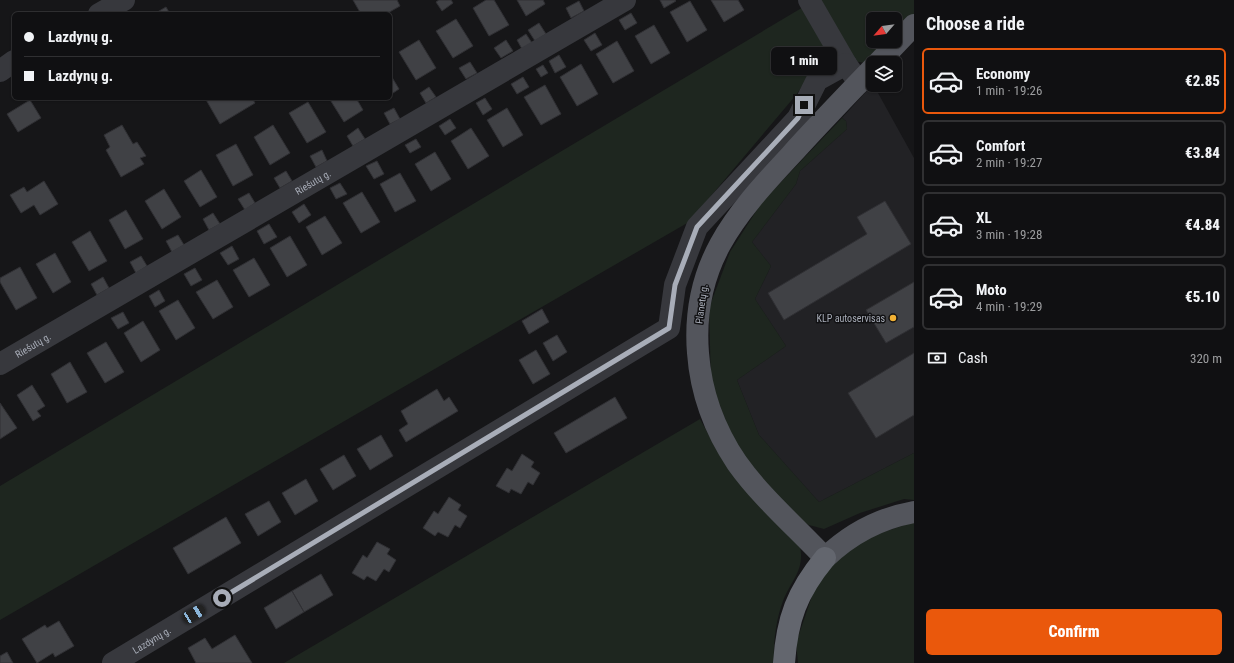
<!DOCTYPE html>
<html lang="en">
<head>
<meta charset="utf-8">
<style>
  body { margin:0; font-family:"Roboto Condensed",sans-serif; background:#1e1e20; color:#f1f3f6; height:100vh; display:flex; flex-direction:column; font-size:15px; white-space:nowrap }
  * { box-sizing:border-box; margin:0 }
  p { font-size:13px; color:#9c9d9f }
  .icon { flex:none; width:22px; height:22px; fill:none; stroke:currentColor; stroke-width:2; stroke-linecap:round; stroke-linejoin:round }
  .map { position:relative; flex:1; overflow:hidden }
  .side { display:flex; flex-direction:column; background:#101012; width:320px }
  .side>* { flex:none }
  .guide { position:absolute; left:12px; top:12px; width:380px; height:88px; border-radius:6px; box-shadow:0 1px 3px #0004,0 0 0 1px #303032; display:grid; align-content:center; height:88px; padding:0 12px; background:#101012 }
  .needle { width:26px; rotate:242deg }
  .buttons { position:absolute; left:866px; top:12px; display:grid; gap:8px }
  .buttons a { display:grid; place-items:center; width:36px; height:36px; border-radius:6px; background:#101012; box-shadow:0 1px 3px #0004,0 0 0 1px #303032; font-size:20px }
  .end { position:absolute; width:18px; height:18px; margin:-9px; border:5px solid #a8adb8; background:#111; box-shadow:0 0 0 2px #111 }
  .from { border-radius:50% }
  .bubble { position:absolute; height:28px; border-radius:6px; background:#101012; box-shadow:0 1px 3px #0004,0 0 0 1px #303032; font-size:13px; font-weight:800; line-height:28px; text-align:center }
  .car { position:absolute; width:12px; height:24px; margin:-12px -6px; border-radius:5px; box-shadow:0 0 3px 1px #0007; background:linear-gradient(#222 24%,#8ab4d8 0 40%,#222 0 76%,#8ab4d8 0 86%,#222 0) }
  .guide b { display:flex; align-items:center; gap:14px; height:38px; font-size:15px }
  .guide b+b { border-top:1px solid #303032 }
  .guide i { width:10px; height:10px; background:#f1f3f6 }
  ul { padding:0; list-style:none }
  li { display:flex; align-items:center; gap:12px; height:66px; margin:0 8px 6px; padding:0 4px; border:2px solid #303032; border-radius:6px }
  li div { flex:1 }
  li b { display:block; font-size:15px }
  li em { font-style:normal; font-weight:800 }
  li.on { border-color:#ea580c }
  li>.icon { width:36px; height:36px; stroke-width:1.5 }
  h2 { padding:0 12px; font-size:18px; line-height:48px }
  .pay { display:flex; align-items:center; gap:10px; height:44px; padding:0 12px; font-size:15px }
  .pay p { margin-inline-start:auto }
  .primary-button { display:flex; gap:8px; margin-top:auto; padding:8px 12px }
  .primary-button a { flex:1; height:46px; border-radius:6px; background:#ea580c; color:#fff; font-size:16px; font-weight:800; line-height:46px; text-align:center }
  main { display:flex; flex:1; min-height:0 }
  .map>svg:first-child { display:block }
  .built { fill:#222225 }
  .green { fill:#1e261f }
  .building { fill:#404145; stroke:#303034 }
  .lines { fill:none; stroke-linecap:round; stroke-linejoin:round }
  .minor { stroke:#37383d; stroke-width:22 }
  .major { stroke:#53555c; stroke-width:22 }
  .highway { stroke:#63666e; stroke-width:22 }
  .route { stroke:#a8adb8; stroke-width:5 }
  .poi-dot { fill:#f2b134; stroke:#111113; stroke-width:1.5 }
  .labels { text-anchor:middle; stroke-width:3; stroke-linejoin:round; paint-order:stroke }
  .street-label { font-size:10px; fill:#a8adb8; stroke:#111113 }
  .poi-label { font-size:10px; fill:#a8adb8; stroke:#111113; text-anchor:end }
</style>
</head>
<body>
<main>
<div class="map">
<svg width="914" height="663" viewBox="0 0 914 663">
  <rect width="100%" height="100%" fill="#161618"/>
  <path class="built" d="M873 84 914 158V453L819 502 759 435 737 380 786 346 755 299 771 266 752 242 796 184 800 171 847 129 846 121 842 118Z"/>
  <path class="green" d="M815 0H914V16L895 36V19H873V41H890L865 63 832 57 818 64 796 95 689 222 0 620V486Z
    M842 118 846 121 847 129 800 171 796 184 752 242 771 266 755 299 786 346 737 380 759 435 819 502 914 453V500L904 499 860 513 824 529 809 525 795 517 735 445 711 382 709 308 730 252 762 202Z
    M700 419 722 459 800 546C805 571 791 580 783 601 776 619 773 644 774 663H284Z
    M914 522V663H798L796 643 813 593 830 567 862 539Z"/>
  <path class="building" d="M353 0H397L400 6 386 14H361Z
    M439 0H451L453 3 442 11 436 2Z
    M486 0H494L509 25 489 36 473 8Z
    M517 0H543L545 4 526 16Z
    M660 0H675L676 1 664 8Z
    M711 0H738L744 10 724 22Z
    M579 1 584 11 571 18 566 8Z
    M690 1 707 30 687 42 670 12Z
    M166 7 170 14H154Z
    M631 13 637 23 625 30 619 20Z
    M456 19 473 46 453 58 436 31Z
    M539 23 546 34 535 41 528 30Z
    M654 25 670 53 651 64 635 36Z
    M595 33 602 45 591 51 584 40Z
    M526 34 532 43 522 49 517 40Z
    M419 40 436 68 416 80 399 52Z
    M506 40 513 51 501 58 494 48Z
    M617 41 634 71 613 83 596 54Z
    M559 55 566 67 555 73 549 61Z
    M470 62 477 73 466 79 459 68Z
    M581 64 598 94 577 106 560 77Z
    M543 65 548 73 541 77 536 69Z
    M390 74 399 89 390 95Z
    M523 77 529 87 517 94 511 84Z
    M545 85 561 114 541 125 524 97Z
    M429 87 436 97 426 103 420 93Z
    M205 98H252L255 103 220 124Z
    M329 98H356L363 110 344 122Z
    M485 98 492 109 483 115 476 103Z
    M30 100 41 118 18 132 7 114Z
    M308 102 326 132 307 143 289 113Z
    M394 108 400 119 390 124 384 113Z
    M507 108 523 135 503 147 487 120Z
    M450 119 456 128 445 135 439 126Z
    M122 125 133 144 137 142 146 156 140 158 144 164 121 177 106 150 110 147 104 135Z
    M273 125 290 153 270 165 254 137Z
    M358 128 365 139 353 146 347 136Z
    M471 128 489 156 468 169 451 141Z
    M416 139 421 147 410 153 405 145Z
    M236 144 253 175 233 186 216 155Z
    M322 150 327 161 316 167 310 156Z
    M435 152 451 179 431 191 415 164Z
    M377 161 384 174 374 179 366 166Z
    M201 170 217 197 200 207 184 181Z
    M286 171 292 181 280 188 274 178Z
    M400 173 416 201 395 212 380 184Z
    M44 181 58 204 40 215 34 205 21 213 10 195 24 187 27 192Z
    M340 183 347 194 336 199 330 188Z
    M164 189 181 217 162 229 145 201Z
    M362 192 380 222 361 233 343 203Z
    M249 193 255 203 245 210 238 199Z
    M885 201 911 244 784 320 768 293 867 234 857 217Z
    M304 204 311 215 299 223 292 212Z
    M126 210 143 239 125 249 109 220Z
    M213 213 220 224 209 230 203 219Z
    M325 216 342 243 322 255 306 227Z
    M269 224 277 237 264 244 257 231Z
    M90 231 107 261 89 271 72 242Z
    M178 235 184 245 172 252 166 241Z
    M290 236 307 265 287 277 270 248Z
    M232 246 239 259 228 265 220 253Z
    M55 253 71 282 53 293 36 264Z
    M141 256 147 266 136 273 130 262Z
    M254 258 270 285 249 297 233 270Z
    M20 267 37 298 16 310 0 282V278Z
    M195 268 202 280 191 286 184 274Z
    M103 277 109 288 97 295 91 284Z
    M217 280 233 307 213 319 196 292Z
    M914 282V327L886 343 866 310Z
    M159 290 165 301 155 307 149 296Z
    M178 300 195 328 176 340 159 311Z
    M542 309 549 322 529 334 522 321Z
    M123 312 129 323 118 329 111 318Z
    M143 321 160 350 141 362 124 333Z
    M557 335 567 352 553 361 543 343Z
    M106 342 124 372 105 383 87 353Z
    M536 350 550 374 533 384 519 360Z
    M914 353V415L876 438 848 393Z
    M70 362 87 392 67 403 51 374Z
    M32 385 45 406 37 411 41 416 33 421 17 395Z
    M437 389 444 401 449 397 458 411 406 442 399 430 408 424 401 411Z
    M615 397 627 418 566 453 554 433Z
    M0 403 17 428 0 439Z
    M381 435 393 456 370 470 357 449Z
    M522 454 534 462 531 467 540 473 533 485 528 482 521 494 511 489 509 493 496 486 507 468 512 471Z
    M344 455 356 476 333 490 320 469Z
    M306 479 318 501 295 515 282 493Z
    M449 497 461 505 458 510 467 516 460 528 455 525 448 537 438 532 435 536 423 528 434 511 438 514Z
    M269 501 281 522 258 536 245 514Z
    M226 517 241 543 188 574 173 548Z
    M377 542 390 549 387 554 396 560 389 572 384 569 376 581 367 576 364 580 352 573 363 555 367 558Z
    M321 574 333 595 304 612 292 591Z
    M292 591 304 612 276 629 264 608Z
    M59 621 74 646 55 657 53 653 37 663 22 639 45 625 47 628Z
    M235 635 252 663H196L188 648 205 638 212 649Z
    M7 652 13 663H0V656Z"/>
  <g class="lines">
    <g class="minor">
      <path d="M809 0 846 64"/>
      <path d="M99 14 124 0"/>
      <path d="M0 71 14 61"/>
      <path id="s1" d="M0 364 625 0"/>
      <path id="s2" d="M113 663 669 328 675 285 697 227 798 118 817 80 846 64 859 83"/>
    </g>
    <path class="major" d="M878 63 914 25
      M873 68C845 97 817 126 790 156 734 216 691 265 698 353 701 394 714 429 737 463 762 498 796 527 825 558 850 534 880 518 914 512"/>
    <path class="highway" d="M784 663C787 619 797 592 825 558"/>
  </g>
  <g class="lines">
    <path class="route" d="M222 598 669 328 675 285 697 227 798 118 804 105"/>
  </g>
  <circle class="poi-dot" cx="893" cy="318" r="4"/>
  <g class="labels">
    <g class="street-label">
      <text dy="4" stroke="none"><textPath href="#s1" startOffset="362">Riešutų g.</textPath></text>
      <text transform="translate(701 304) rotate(-82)" y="4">Planetų g.</text>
      <text dy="4" stroke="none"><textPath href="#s1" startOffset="38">Riešutų g.</textPath></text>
      <text dy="4" stroke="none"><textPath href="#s2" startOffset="45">Lazdynų g.</textPath></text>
    </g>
    <g class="poi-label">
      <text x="885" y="322">KLP autoservisas</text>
    </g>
  </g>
</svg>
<div class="buttons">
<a><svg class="needle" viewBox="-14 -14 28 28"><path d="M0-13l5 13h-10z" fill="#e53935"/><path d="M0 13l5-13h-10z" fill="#9c9d9f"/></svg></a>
<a><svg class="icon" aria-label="layers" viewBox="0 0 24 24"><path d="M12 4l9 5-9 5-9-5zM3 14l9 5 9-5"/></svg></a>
</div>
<i class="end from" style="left:222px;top:598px"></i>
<i class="end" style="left:804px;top:105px"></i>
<div class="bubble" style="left:771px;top:47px;width:66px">1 min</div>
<i class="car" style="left:194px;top:614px;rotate:59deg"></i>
<div class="guide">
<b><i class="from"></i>Lazdynų g.</b>
<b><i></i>Lazdynų g.</b>
</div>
</div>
<section class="side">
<h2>Choose a ride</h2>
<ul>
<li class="on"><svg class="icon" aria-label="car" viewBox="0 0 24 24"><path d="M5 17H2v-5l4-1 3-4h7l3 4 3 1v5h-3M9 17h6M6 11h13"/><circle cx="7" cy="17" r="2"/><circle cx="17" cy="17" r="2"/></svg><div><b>Economy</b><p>1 min · 19:26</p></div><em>€2.85</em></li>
<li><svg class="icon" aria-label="car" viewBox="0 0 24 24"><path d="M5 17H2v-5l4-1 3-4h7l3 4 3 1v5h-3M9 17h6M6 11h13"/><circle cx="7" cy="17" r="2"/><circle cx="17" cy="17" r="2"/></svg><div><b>Comfort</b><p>2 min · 19:27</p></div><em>€3.84</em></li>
<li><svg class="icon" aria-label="car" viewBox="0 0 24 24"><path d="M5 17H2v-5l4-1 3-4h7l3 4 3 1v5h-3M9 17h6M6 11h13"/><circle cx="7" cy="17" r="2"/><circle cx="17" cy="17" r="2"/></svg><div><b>XL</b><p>3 min · 19:28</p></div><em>€4.84</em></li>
<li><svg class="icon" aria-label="car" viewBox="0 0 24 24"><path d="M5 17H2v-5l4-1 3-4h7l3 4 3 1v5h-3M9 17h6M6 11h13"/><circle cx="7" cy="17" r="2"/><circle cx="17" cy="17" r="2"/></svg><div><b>Moto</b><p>4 min · 19:29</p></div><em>€5.10</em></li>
</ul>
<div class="pay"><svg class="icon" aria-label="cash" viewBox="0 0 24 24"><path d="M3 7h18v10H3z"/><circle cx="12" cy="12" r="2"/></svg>Cash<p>320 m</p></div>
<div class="primary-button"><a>Confirm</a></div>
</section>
</main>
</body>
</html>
